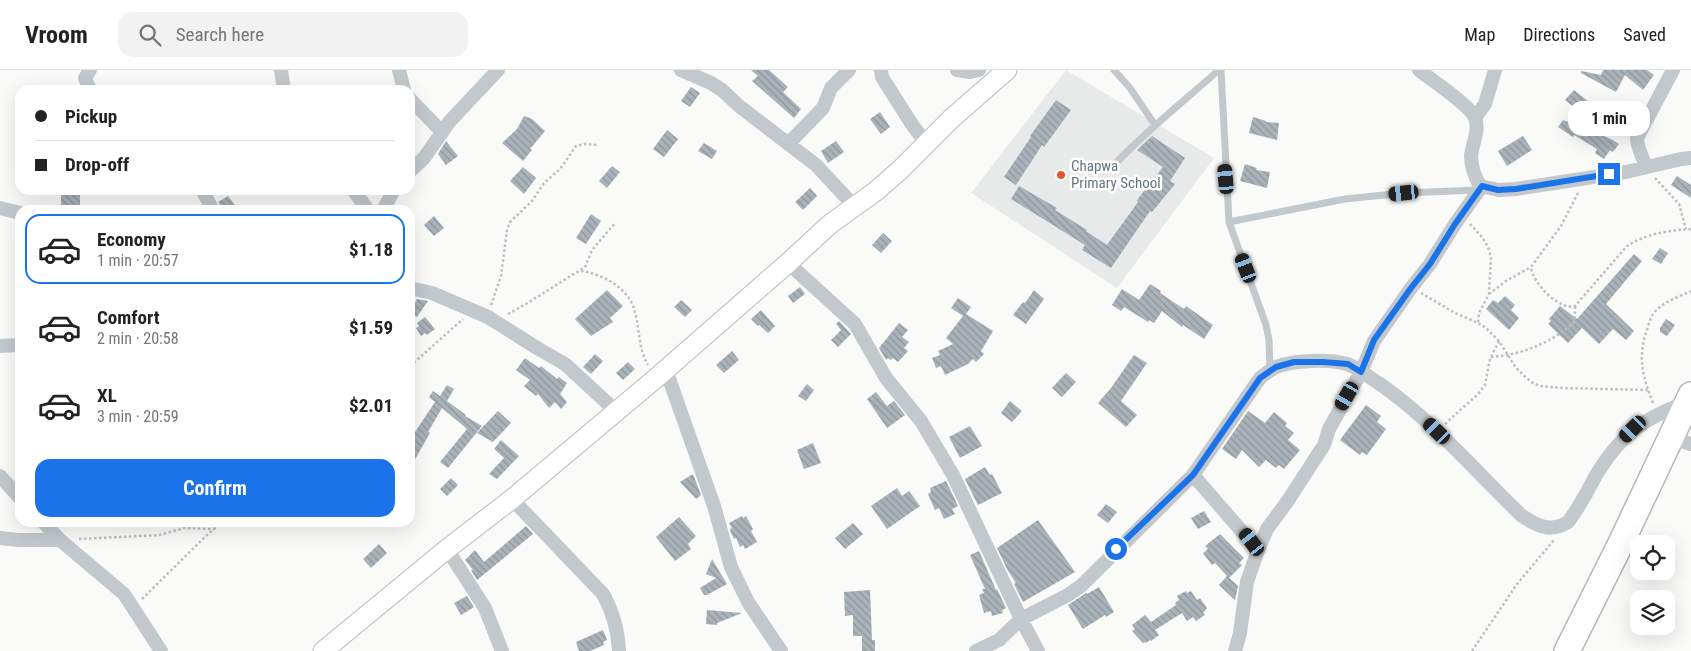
<!DOCTYPE html>
<html lang="en">
<head>
<meta charset="utf-8">
<style>
  body { margin:0; font-family:"Roboto Condensed",sans-serif; background:#f2f2f2; color:#222; height:100vh; display:flex; flex-direction:column; font-size:19px; white-space:nowrap }
  * { box-sizing:border-box; margin:0 }
  p { font-size:16px; color:#767676 }
  .icon { flex:none; width:28px; height:28px; fill:none; stroke:currentColor; stroke-width:2; stroke-linecap:round; stroke-linejoin:round }
  .map { position:relative; flex:1; overflow:hidden }
  .side { position:absolute; left:15px; top:135px; width:400px; height:322px; display:flex; flex-direction:column; background:#fff; border-radius:15px; box-shadow:0 5px 20px #0002 }
  .side>* { flex:none }
  .hud { position:absolute; left:15px; top:15px; width:400px; height:110px; border-radius:15px; box-shadow:0 5px 20px #0002; display:grid; align-content:center; height:110px; padding:0 20px; background:#fff }
  .fabs { position:absolute; left:1630px; top:465px; display:grid; gap:10px }
  .fabs a { display:grid; place-items:center; width:45px; height:45px; border-radius:10px; background:#fff; box-shadow:0 5px 20px #0002; font-size:25px }
  .end { position:absolute; width:22px; height:22px; margin:-11px; border:6px solid #1a73e8; background:#fff; box-shadow:0 0 0 2px #fff }
  .from { border-radius:50% }
  .bubble { position:absolute; height:35px; border-radius:15px; background:#fff; box-shadow:0 5px 20px #0002; font-size:16px; font-weight:700; line-height:35px; text-align:center }
  .car { position:absolute; width:15px; height:30px; margin:-15px -8px; border-radius:6px; box-shadow:0 0 4px 1px #0007; background:linear-gradient(#222 24%,#8ab4d8 0 40%,#222 0 76%,#8ab4d8 0 86%,#222 0) }
  .hud b { display:flex; align-items:center; gap:18px; height:48px; font-size:19px }
  .hud b+b { border-top:1px solid #e0e0e0 }
  .hud i { width:12px; height:12px; background:#222 }
  ul { padding:9px 0 0; list-style:none }
  li { display:flex; align-items:center; gap:15px; height:70px; margin:0 10px 8px; padding:0 10px; border:2px solid transparent; border-radius:15px }
  li div { flex:1 }
  li b { display:block; font-size:19px }
  li em { font-style:normal; font-weight:700 }
  li.current { border-color:#1a73e8 }
  li>.icon { width:45px; height:45px; stroke-width:1.5 }
  .button { display:flex; gap:10px; margin-top:auto; padding:10px 20px }
  .button a { flex:1; height:58px; border-radius:15px; background:#1a73e8; color:#fff; font-size:20px; font-weight:700; line-height:58px; text-align:center }
  header { display:flex; align-items:center; gap:30px; box-sizing:border-box; height:70px; padding:0 25px; background:#fff; border-bottom:1px solid #e0e0e0 }
  header strong { font-size:24px }
  nav { display:flex; gap:28px; margin-inline-start:auto; font-size:18px }
  .search { width:350px; height:45px; background:#f2f2f2; display:flex; align-items:center; gap:12px; box-sizing:border-box; padding:0 18px; border-radius:15px; color:#767676; font-size:19px }
  .map>svg:first-child { display:block }
  .built { fill:#e8e9e9 }
  .building { fill:url(#building-back-hatch) }
  .lines { fill:none; stroke-linecap:round; stroke-linejoin:round }
  .secondary-casing { stroke:#b3babf; stroke-width:21 }
  .highway-casing { stroke:#b4b9bd; stroke-width:28 }
  .path { stroke:#bbbfc2; stroke-width:2.5; stroke-dasharray:2.5 2.5; stroke-linecap:butt }
  .lane { stroke:#c3c8cc; stroke-width:7 }
  .street { stroke:#c3c8cc; stroke-width:14 }
  .secondary { stroke:#fff; stroke-width:19 }
  .highway { stroke:#fff; stroke-width:25 }
  .route { stroke:#1a73e8; stroke-width:6 }
  .poi-dot { fill:#e4572e; stroke:#fff; stroke-width:2 }
  .labels { text-anchor:middle; stroke-width:5; stroke-linejoin:round; paint-order:stroke }
  .poi-label { font-size:15px; fill:#657683; stroke:#fff; text-anchor:start }
</style>
</head>
<body>
<header>
<strong>Vroom</strong>
<div class="search"><svg class="icon" aria-label="search" viewBox="0 0 24 24"><circle cx="10" cy="10" r="6"/><path d="M15 15l6 6"/></svg>Search here</div>
<nav><a>Map</a><a>Directions</a><a>Saved</a></nav>
</header>
<div class="map">
<svg width="1691" height="581" viewBox="0 0 1691 581">
  <defs>
    <pattern id="building-back-hatch" width="6" height="6" patternUnits="userSpaceOnUse" patternTransform="scale(1.25)"><rect width="6" height="6" fill="#aab3b9"/><path d="M-1 5l2 2M0 0l6 6M5-1l2 2" fill="none" stroke="#8e969c"/></pattern>
  </defs>
  <rect width="100%" height="100%" fill="#fafaf8"/>
  <path class="built" d="M1066 0 1214 88 1117 218 971 123Z"/>
  <path class="building" d="M751 0H769L788 17 783 22 801 39 794 48 752 11 758 6Z
    M1603 0H1647L1654 5 1643 20 1625 5 1616 22 1581 3V1L1601 5Z
    M691 17 700 23 690 37 681 31Z
    M1574 20 1589 32 1580 42 1565 30Z
    M1056 30 1071 40 1044 77 1042 75 1016 115 1004 107 1031 67 1030 66Z
    M880 42 890 57 881 64 870 49Z
    M524 46 532 49 545 61 530 79 532 80 523 91 502 73 517 59Z
    M1253 47 1266 51V52L1279 53 1277 70 1249 63Z
    M1563 50 1611 69 1619 74 1613 82 1610 80 1604 89 1595 83 1597 79 1574 65 1573 67 1558 57Z
    M667 60 678 69 664 87 653 79Z
    M1152 66 1185 88 1170 111 1175 114 1152 142 1150 141 1111 198 1082 180 1085 175 1011 129 1019 116 1057 138 1055 140 1087 160 1086 161 1107 175 1138 132 1137 130 1163 97 1137 80Z
    M1523 66 1532 80 1507 96 1498 81Z
    M446 71 458 86 446 95 438 84Z
    M836 71 844 82 828 93 821 81Z
    M704 73 717 81 712 89 698 81Z
    M1245 94 1257 98 1256 100 1270 102 1267 118 1240 111Z
    M612 96 620 102 607 118 599 111Z
    M523 97 536 108 524 124 510 111Z
    M1677 106 1691 115V128L1671 115Z
    M810 118 817 126 803 140 795 132Z
    M61 123H80V138H61Z
    M228 126 235 135 226 140H224L218 132Z
    M591 144 601 151 586 174 576 168Z
    M434 146 444 158 434 166 424 155Z
    M883 163 892 171 881 183 872 175Z
    M1660 178 1668 183 1661 194 1652 189Z
    M1634 184 1642 191 1606 234 1634 261 1626 270 1613 259 1599 274 1582 258 1568 273 1548 254 1551 251 1549 249 1560 236 1577 249Z
    M1150 214 1161 221 1160 223 1184 239 1186 236 1213 255 1204 269 1183 255 1182 257 1162 241 1154 253 1149 250 1148 252 1124 237 1121 241 1112 235 1122 219 1139 230Z
    M800 217 805 224 793 233 788 226Z
    M607 220 623 236 610 248 613 252 591 266 575 249Z
    M1034 220 1044 229 1026 254 1013 245 1023 232 1025 233Z
    M1505 226 1515 235 1511 240 1519 248 1509 260 1486 239 1493 230 1498 233Z
    M958 228 971 237 966 244 993 261 981 281 984 284 976 292 973 289 968 294 945 305 941 296 936 298 932 288 940 285 938 281 953 274 946 268 963 246 951 238Z
    M417 229 428 231 417 247 410 243V239Z
    M681 230 692 240 685 247 674 237Z
    M761 240 775 256 768 263 759 255 758 256 751 249Z
    M425 247 435 259 427 265 425 263 421 266 416 258 419 256 417 253Z
    M1666 249 1675 255 1667 266 1660 262V258Z
    M839 251 851 264 838 277 831 270 841 260 836 254Z
    M899 253 908 260 902 267 909 272 904 278 908 281 898 292 893 288 891 290 888 288 886 290 879 278Z
    M732 281 739 290 724 303 716 295Z
    M595 284 603 291 591 304 583 297Z
    M1134 285 1147 293 1121 331 1137 345 1126 357 1098 333 1111 318Z
    M525 288 539 298 541 296 557 309 559 307 567 313 560 324 567 332 561 339 555 332 549 338 538 324 536 326 524 316 530 310 516 300Z
    M628 292 635 299 623 310 616 303Z
    M1066 303 1076 312 1062 327 1052 318Z
    M807 314 814 320 806 331 798 326Z
    M447 315 454 319 447 331 466 345 465 346 482 356 448 398 440 392 467 359 442 338 428 362 430 363 410 398V376L415 366 413 365 435 332 429 327 433 321 440 326Z
    M876 322 887 336 894 331 905 345 887 358 867 329Z
    M1010 331 1022 341 1012 352 1001 343Z
    M1366 335 1381 346 1377 352 1386 359 1367 385 1362 382 1360 385 1340 370Z
    M498 341 511 353 493 372 477 363Z
    M1248 341 1265 353 1274 342 1287 353 1285 356 1294 363 1288 370 1300 380 1284 399 1279 395 1276 398 1266 390 1259 397 1242 380 1236 389 1222 379Z
    M970 356 982 376 960 388 949 367Z
    M501 370 519 386 497 409 489 404 504 388 494 379Z
    M813 373 821 393 804 399 797 380Z
    M985 397 990 405 992 404 1002 423 978 435 965 409Z
    M693 404 701 425 696 429 680 412Z
    M451 408 458 415 447 426 440 419Z
    M946 411 958 436 952 439 955 444 944 449 939 438 935 440 928 424 931 422 930 418Z
    M897 418 902 426 909 421 920 436 887 459 871 436Z
    M1106 434 1117 442 1108 453 1097 445Z
    M1204 441 1211 452 1198 459 1191 448Z
    M742 446 743 448 746 446 753 459 751 461 757 472 745 479 743 475 740 477 736 468 734 469 731 463 730 459 732 458 729 453Z
    M679 447 696 466 688 474 691 479 675 491 656 467Z
    M1038 450 1075 502 1023 532 1014 514 1016 513 1008 501 997 478Z
    M853 453 863 464 845 479 835 468Z
    M526 456 533 464 477 510 471 500H473L465 490 475 480 484 492Z
    M1220 464 1244 488 1239 493 1242 495 1229 508 1215 493 1212 495 1203 483 1208 479 1205 476Z
    M379 474 387 483 371 498 363 489Z
    M979 481 996 520 997 519 1006 538 1002 540 1003 543 992 546 991 541 984 543 979 525 984 523 982 519H985L970 485Z
    M712 489 727 514 707 525H704L700 518 716 508 706 504Z
    M1227 506 1238 516 1235 530 1219 515Z
    M1099 517 1114 542 1106 547 1105 545 1083 559 1068 535 1086 523 1087 524Z
    M870 520 872 570H875V581H862V566H853V545L845 546 844 522Z
    M1186 521 1187 523 1191 521 1197 530 1200 528 1207 538 1203 543 1205 545 1196 551 1193 547 1187 551 1182 543 1155 560 1159 565 1151 571 1150 570 1146 573 1145 572 1143 573 1132 561 1135 559 1132 555 1145 545 1151 552 1176 535 1175 533 1179 530 1177 526Z
    M467 526 474 537 461 545 454 533Z
    M707 540 742 543 717 553V555L706 554Z
    M603 560 607 570 603 572 604 575 590 581H579L576 572Z"/>
  <g class="lines">
    <g class="secondary-casing">
      <path id="secondary" d="M323 581 447 479 512 429 655 309 788 193 829 155 876 121 900 100 952 48 1007 0"/>
    </g>
    <g class="highway-casing">
      <path id="highway" d="M1567 581 1622 471 1691 325"/>
    </g>
    <path class="path" d="M1655 108 1679 134 1686 159
      M1578 123 1561 156 1531 197C1532 212 1559 241 1575 236L1627 176C1645 164 1670 160 1691 159
      M1470 154 1482 167 1488 177 1491 187 1489 224 1479 243 1478 253
      M581 201C603 204 630 219 635 242 640 260 638 278 648 295
      M1421 223 1455 243 1478 253 1486 258 1499 271 1516 298 1531 312 1540 316 1562 318 1648 320
      M1489 224 1506 211 1531 197
      M491 235 501 206 507 160 510 152 532 131 544 113 560 99 576 76 585 74 597 75
      M508 244 526 234 585 197 592 180 615 153
      M1491 287C1521 285 1552 273 1574 252L1575 247V236
      M410 296 463 249
      M1653 333C1642 305 1637 286 1648 257 1650 249 1653 242 1660 237 1668 230 1681 226 1691 221
      M1445 354 1478 324 1485 315 1490 289 1499 271
      M79 469 159 465 184 458 214 459
      M142 529 208 464 222 452
      M1472 581 1517 514 1554 470"/>
    <path class="lane" d="M1114 0 1130 18 1155 55
      M1221 0 1229 152 1266 255 1269 270 1270 300
      M1115 94C1147 60 1184 31 1219 0
      M1229 152 1345 129 1404 123 1477 120"/>
    <path class="street" d="M281 0 284 20
      M399 0 404 20
      M681 0 711 13 722 20 739 36 816 95 855 137
      M881 0 882 7 885 12 913 56 927 74
      M957 0 970 2 979 0
      M1419 0C1430 9 1471 36 1475 48 1480 61 1472 74 1471 86 1471 97 1475 107 1480 116L1499 120 1516 119 1626 102 1681 89 1691 88
      M90 20 85 8 90 0
      M410 29 441 61
      M1475 48 1485 34 1495 0
      M788 74 823 38 831 18 849 0
      M1646 97C1643 87 1637 78 1637 68L1673 0
      M410 101 424 88 450 51 498 0
      M202 120 213 140
      M353 120 368 140
      M0 138 20 143
      M383 140 394 120
      M788 193 855 254 886 308 921 351 953 405 1021 549 1038 581
      M410 218 432 223 488 247 537 278 565 294 616 341
      M0 276 20 275
      M666 300 714 436 731 497 748 532 781 581
      M1671 368 1691 374
      M1193 405 1258 480
      M0 406 20 428
      M512 429 603 524C613 542 618 560 619 581
      M43 452 60 470 124 524 161 581
      M0 468 19 470H60
      M447 479 485 538 502 581
      M976 581 999 570 1021 549 1068 525 1082 515 1193 405 1260 308C1265 304 1270 300 1276 297 1293 290 1329 289 1347 294 1359 298 1370 308 1380 314 1433 351 1475 401 1522 446 1538 456 1550 463 1568 452 1580 437 1588 419 1598 402 1622 363 1645 348 1687 332
      M1235 581 1240 563 1247 512 1258 480 1267 459 1287 432 1324 375 1329 359 1361 302 1374 271 1411 218 1430 194 1455 154 1482 116"/>
    <use href="#secondary" class="secondary"/>
    <use href="#highway" class="highway"/>
  </g>
  <g class="lines">
    <path class="route" d="M1116 479 1193 405 1260 308 1276 297 1294 292H1323L1348 294 1361 302 1374 270 1411 218 1430 194 1455 154 1482 116 1498 120 1516 119 1609 104"/>
  </g>
  <circle class="poi-dot" cx="1061" cy="105" r="5"/>
  <g class="labels">
    <g class="poi-label">
      <text x="1071" y="101">Chapwa<tspan x="1071" dy="17">Primary School</tspan></text>
    </g>
  </g>
</svg>
<div class="fabs">
<a><svg class="icon" aria-label="locate" viewBox="0 0 24 24"><circle cx="12" cy="12" r="6"/><path d="M12 2v4M12 18v4M2 12h4M18 12h4"/></svg></a>
<a><svg class="icon" aria-label="layers" viewBox="0 0 24 24"><path d="M12 4l9 5-9 5-9-5zM3 14l9 5 9-5"/></svg></a>
</div>
<i class="end from" style="left:1116px;top:479px"></i>
<i class="end" style="left:1609px;top:104px"></i>
<div class="bubble" style="left:1568px;top:31px;width:82px">1 min</div>
<i class="car" style="left:1226px;top:109px;rotate:355deg"></i>
<i class="car" style="left:1404px;top:123px;rotate:264deg"></i>
<i class="car" style="left:1246px;top:198px;rotate:339deg"></i>
<i class="car" style="left:1347px;top:326px;rotate:210deg"></i>
<i class="car" style="left:1633px;top:359px;rotate:225deg"></i>
<i class="car" style="left:1437px;top:361px;rotate:314deg"></i>
<i class="car" style="left:1252px;top:472px;rotate:323deg"></i>
<div class="hud">
<b><i class="from"></i>Pickup</b>
<b><i></i>Drop-off</b>
</div>
<section class="side">
<ul>
<li class="current"><svg class="icon" aria-label="car" viewBox="0 0 24 24"><path d="M5 17H2v-5l4-1 3-4h7l3 4 3 1v5h-3M9 17h6M6 11h13"/><circle cx="7" cy="17" r="2"/><circle cx="17" cy="17" r="2"/></svg><div><b>Economy</b><p>1 min · 20:57</p></div><em>$1.18</em></li>
<li><svg class="icon" aria-label="car" viewBox="0 0 24 24"><path d="M5 17H2v-5l4-1 3-4h7l3 4 3 1v5h-3M9 17h6M6 11h13"/><circle cx="7" cy="17" r="2"/><circle cx="17" cy="17" r="2"/></svg><div><b>Comfort</b><p>2 min · 20:58</p></div><em>$1.59</em></li>
<li><svg class="icon" aria-label="car" viewBox="0 0 24 24"><path d="M5 17H2v-5l4-1 3-4h7l3 4 3 1v5h-3M9 17h6M6 11h13"/><circle cx="7" cy="17" r="2"/><circle cx="17" cy="17" r="2"/></svg><div><b>XL</b><p>3 min · 20:59</p></div><em>$2.01</em></li>
</ul>
<div class="button"><a>Confirm</a></div>
</section>
</div>
</body>
</html>
